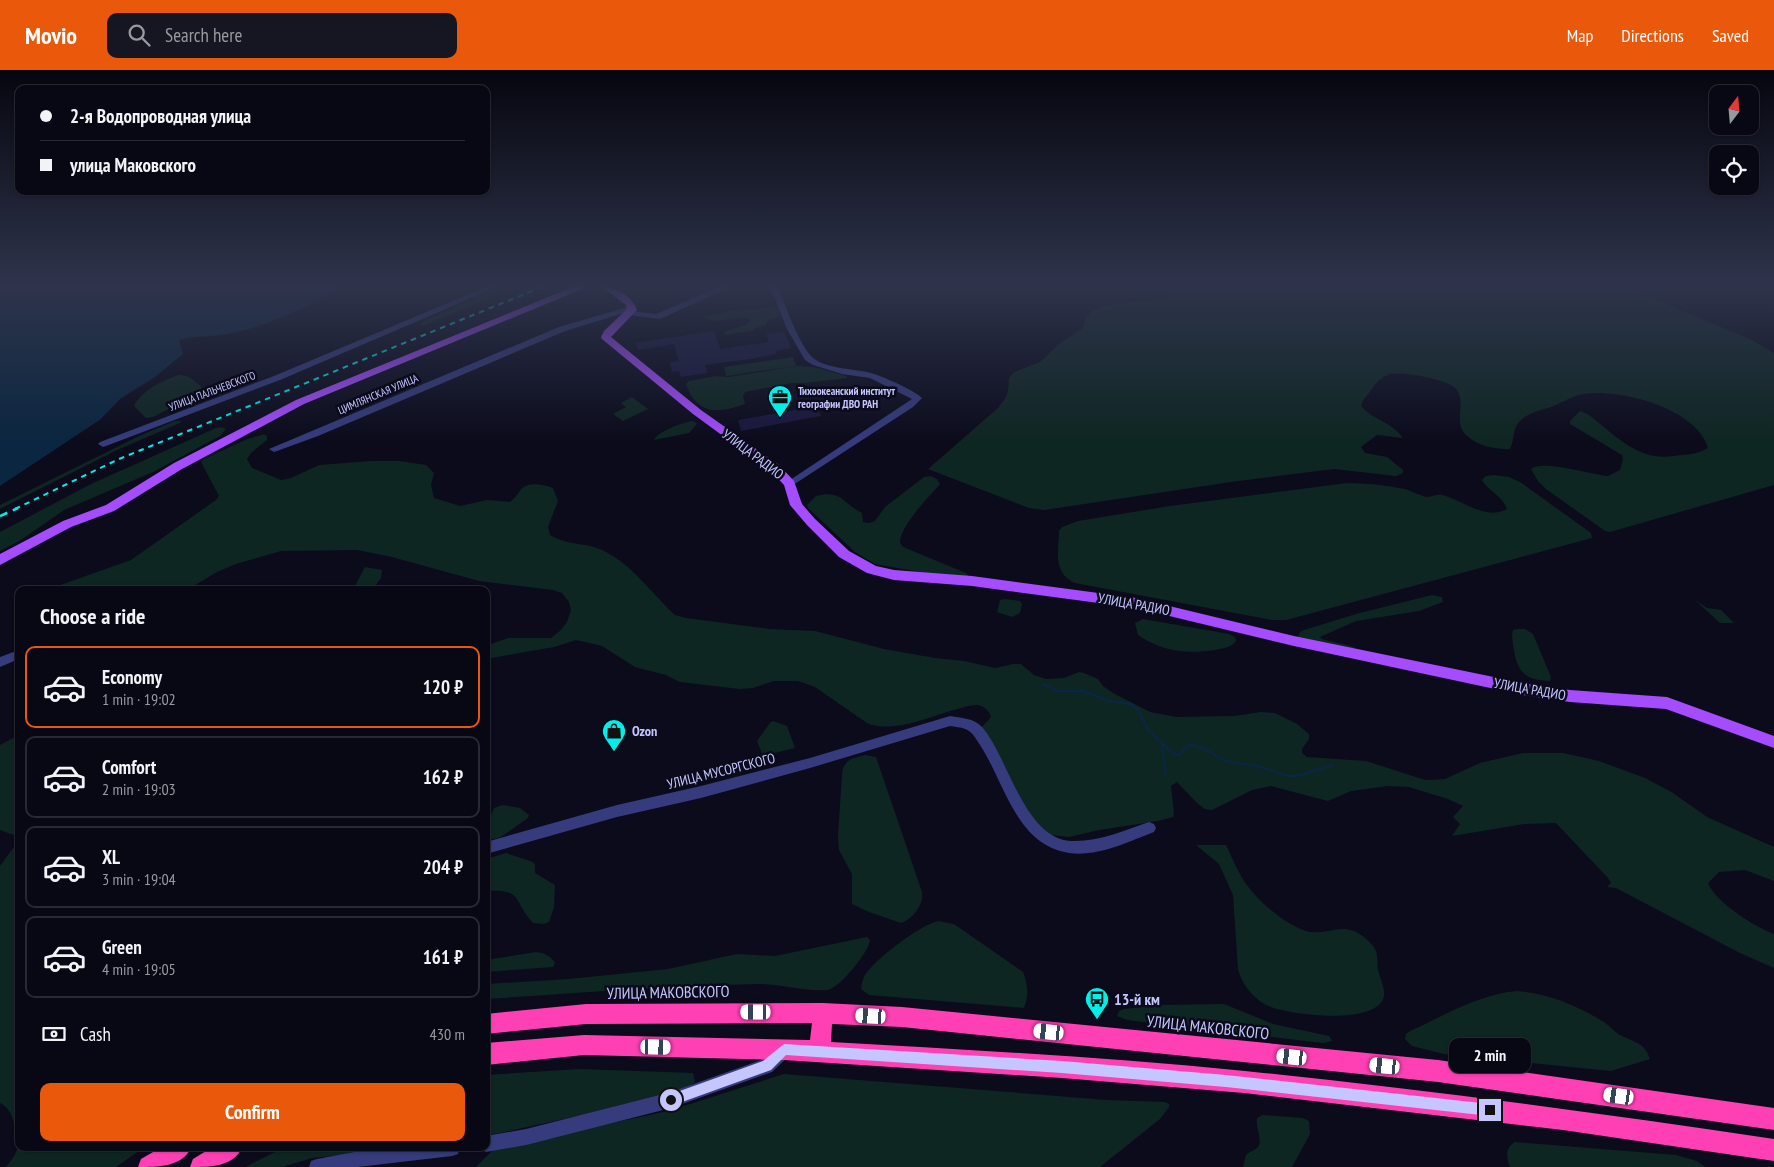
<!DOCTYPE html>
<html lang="en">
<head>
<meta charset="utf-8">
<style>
  body { margin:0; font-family:"PT Sans Narrow",sans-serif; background:#161622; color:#f1f3f6; height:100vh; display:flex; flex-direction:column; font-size:19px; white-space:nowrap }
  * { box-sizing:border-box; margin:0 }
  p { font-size:16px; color:#989aa0 }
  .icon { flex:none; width:28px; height:28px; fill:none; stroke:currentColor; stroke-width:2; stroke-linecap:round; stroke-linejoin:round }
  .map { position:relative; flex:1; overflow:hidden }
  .panel { position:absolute; left:15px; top:516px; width:475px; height:565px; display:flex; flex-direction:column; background:#080815; border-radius:10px; box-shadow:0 1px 4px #0004,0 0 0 1px #292934 }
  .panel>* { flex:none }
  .hud { position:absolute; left:15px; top:15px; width:475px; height:110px; border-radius:10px; box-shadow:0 1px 4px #0004,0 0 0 1px #292934; display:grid; align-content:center; height:110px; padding:0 25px; background:#080815 }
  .needle { width:32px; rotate:16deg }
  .tools { position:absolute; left:1709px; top:15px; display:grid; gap:10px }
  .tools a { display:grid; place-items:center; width:50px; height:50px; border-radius:10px; background:#080815; box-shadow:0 1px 4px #0004,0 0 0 1px #292934; font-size:25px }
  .end { position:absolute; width:22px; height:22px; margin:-11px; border:6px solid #c5c6ff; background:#111; box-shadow:0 0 0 2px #111 }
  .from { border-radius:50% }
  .bubble { position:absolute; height:35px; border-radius:10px; background:#080815; box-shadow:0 1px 4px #0004,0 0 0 1px #292934; font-size:16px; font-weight:700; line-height:35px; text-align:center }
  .car { position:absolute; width:15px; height:30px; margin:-15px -8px; border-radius:6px; box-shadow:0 0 4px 1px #0007; background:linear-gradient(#fff 24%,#345 0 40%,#fff 0 76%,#345 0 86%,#fff 0) }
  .hud b { display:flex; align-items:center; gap:18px; height:48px; font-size:19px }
  .hud b+b { border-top:1px solid #292934 }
  .hud i { width:12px; height:12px; background:#f1f3f6 }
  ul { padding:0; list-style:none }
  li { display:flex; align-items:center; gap:15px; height:82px; margin:0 10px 8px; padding:0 15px; border:2px solid #292934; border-radius:10px }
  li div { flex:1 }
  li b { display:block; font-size:19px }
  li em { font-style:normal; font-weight:700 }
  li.active { border-color:#ea580c }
  li>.icon { width:45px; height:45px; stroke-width:1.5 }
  h2 { padding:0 25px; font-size:22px; line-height:60px }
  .pay { display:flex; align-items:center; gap:12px; height:55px; padding:0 25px; font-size:19px }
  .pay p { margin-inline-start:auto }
  .button { display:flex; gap:10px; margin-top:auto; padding:10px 25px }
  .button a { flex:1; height:58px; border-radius:10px; background:#ea580c; color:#fff; font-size:20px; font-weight:700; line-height:58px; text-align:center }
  header { display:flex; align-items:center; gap:30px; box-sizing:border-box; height:70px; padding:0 25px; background:#ea580c; color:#fff }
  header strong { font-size:24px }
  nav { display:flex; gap:28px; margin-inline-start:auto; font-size:18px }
  .search { width:350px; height:45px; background:#161622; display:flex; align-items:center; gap:12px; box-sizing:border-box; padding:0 18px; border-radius:10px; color:#989aa0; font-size:19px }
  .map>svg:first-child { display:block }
  .green { fill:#0e2622 }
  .water { fill:#0b2640 }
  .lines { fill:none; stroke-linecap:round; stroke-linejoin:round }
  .stream { stroke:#0b2640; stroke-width:2.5 }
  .building { fill:#19173d }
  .minor { fill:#353b7c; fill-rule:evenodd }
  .major { fill:#a54cff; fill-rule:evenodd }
  .highway { fill:#ff40b5; fill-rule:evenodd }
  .rail-far1 { stroke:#00f0e9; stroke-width:2; stroke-dasharray:5.5 5; stroke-linecap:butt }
  .rail { stroke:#00f0e9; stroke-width:2.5; stroke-dasharray:8 6; stroke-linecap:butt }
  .route { fill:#c5c6ff }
  .labels { text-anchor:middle; stroke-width:5; stroke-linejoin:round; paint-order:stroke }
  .far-street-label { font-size:11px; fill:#c5c6ff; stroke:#0b0b1c }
  .far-poi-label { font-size:11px; font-weight:bold; fill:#c5c6ff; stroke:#0b0b1c; text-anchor:start }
  .street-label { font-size:14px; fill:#c5c6ff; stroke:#0b0b1c }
  .poi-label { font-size:14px; font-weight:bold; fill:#c5c6ff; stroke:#0b0b1c; text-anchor:start }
  .near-street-label { font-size:16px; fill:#c5c6ff; stroke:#0b0b1c }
  .near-poi-label { font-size:16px; font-weight:bold; fill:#c5c6ff; stroke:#0b0b1c; text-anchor:start }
</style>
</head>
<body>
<header>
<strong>Movio</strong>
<div class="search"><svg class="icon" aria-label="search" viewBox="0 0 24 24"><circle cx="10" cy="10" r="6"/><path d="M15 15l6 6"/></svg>Search here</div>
<nav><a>Map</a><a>Directions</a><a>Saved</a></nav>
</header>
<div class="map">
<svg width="1774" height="1097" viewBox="0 0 1774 1097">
  <rect width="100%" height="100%" fill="#0b0b1c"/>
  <path class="green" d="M500 217H515L425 255H419L424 251Z
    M1174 217H1625L1750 269 1774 283V415L1631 456 1610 462 1605 461 1546 419 1538 411 1531 399C1543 389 1592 405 1608 406L1620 400 1623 389 1622 385 1570 354V351L1580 341C1589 344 1592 347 1599 353 1622 372 1643 391 1674 386 1687 384 1696 385 1708 378 1697 338 1619 318 1583 324 1572 326 1561 333 1551 337 1540 340 1528 343 1520 351 1512 358 1515 369 1510 379 1495 379 1480 377 1467 366 1451 352 1469 330 1454 317 1443 309 1399 300 1387 305 1378 309 1374 316 1369 323 1365 328 1362 330 1361 336 1373 350 1392 352 1403 368L1377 365 1361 377 1365 383 1387 387 1403 400V403L1396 406 1334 399 1231 412 1044 440 1029 438 928 399 998 338C1009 324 1008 324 1009 308L1014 302 1040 292 1059 274 1083 258C1085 253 1085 247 1089 244 1101 230 1149 233 1168 229Z
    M777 237 779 239 780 247 768 250 766 255 755 258 752 261 726 265 724 263 726 261 746 255 750 251V249C734 244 718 257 703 247L730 241Z
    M793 287 796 296 726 306 724 297Z
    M797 296 814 297 846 306 847 308 805 313H791L745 322 743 326 745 334C718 344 697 345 686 314L689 311 716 306 729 307Z
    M178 305C190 304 201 315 207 325 197 336 183 334 169 339 160 342 155 348 146 348L134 336C142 320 162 311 178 305Z
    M632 327 648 339 623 351 613 344 626 337 621 333Z
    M175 351H181L180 353 117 380 0 439V435L139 366Z
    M693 351 697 354 689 363 654 370C657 362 683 352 693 351Z
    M222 357 226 359 220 366 153 402 64 440 21 470 0 481V462L91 414 216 358Z
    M264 364 267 366V370L251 383 247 389 252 398 281 410 291 408 319 395 372 391H399L426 395 434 403 431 415 434 428 460 436 487 430 510 432C516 428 519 420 524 417 532 412 545 415 553 418L558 431 548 457 550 465C568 476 585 472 602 480 631 493 652 524 675 545L686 548 769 559 815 561 884 579 935 588 964 591 995 598 1013 594H1021L1034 605 1046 609 1064 608 1079 602 1084 603 1098 609 1103 616 1113 623 1150 642 1176 647 1234 646 1261 642 1275 643 1297 654 1309 664V669L1302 679V683L1307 687 1366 691 1425 710 1445 709 1480 693 1523 683H1563L1599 691 1645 708 1673 723 1707 747 1774 777V811L1745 800 1719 802 1708 813C1715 832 1755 857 1774 864V898L1740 883 1616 818 1607 817 1611 813 1608 808 1556 753 1524 754 1452 766 1460 754 1453 747 1463 736 1448 729 1409 717 1388 716 1351 721 1328 731 1271 716 1252 720 1212 740 1205 739 1197 733 1177 712 1171 716 1174 744 1173 747 1158 751 1099 760 1069 767 1051 765 1036 753 1025 738 981 658 991 647C989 641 985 636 977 635 970 635 961 638 954 640 929 647 892 664 867 653L815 617 798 611H774L753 618 740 619 680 612 666 605 635 597 602 576 576 570 554 577 486 589V576L508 568H551L561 560 567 552 571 540 569 532 562 523 553 520 479 511 392 487 357 480 281 481 236 494 217 502 187 520H46L131 490 216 430 219 426 201 392 204 389 245 370Z
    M1494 405 1509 407 1520 412 1591 463 1592 468 1286 550H1272L1075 513C1052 502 1059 482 1059 461L1062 457 1078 451 1170 436 1347 413C1366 413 1386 415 1405 419 1412 421 1420 426 1427 427 1432 427 1436 424 1442 425 1463 430 1485 451 1507 439 1502 425 1489 422 1482 410L1486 406Z
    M931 406 937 409 940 414C929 427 899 457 900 473L903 477 966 503 970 508 966 510 875 494 855 482 808 438 807 435 816 426C842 419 843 434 862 443L863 452 869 453 875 451 885 437 924 407Z
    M365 497 382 500 381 508 376 515 357 516 356 514Z
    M1432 525 1442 527 1443 532 1419 541 1356 551 1320 567 1322 569 1354 577 1356 579 1300 569 1298 566 1301 561 1356 544Z
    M1005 529 1020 531 1022 534 1020 543 1012 547 997 542 1000 530Z
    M1695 530 1707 538 1721 540 1734 553H1720Z
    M1143 549 1229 564 1235 567 1236 571C1231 578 1223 578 1215 580 1186 584 1163 582 1138 565L1135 553Z
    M1518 559H1525L1533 564 1551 607 1550 611C1527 610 1518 604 1514 581 1513 573 1511 567 1513 560Z
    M773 651 787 656 795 678 763 686 757 671 770 653Z
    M19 665V767L0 760V675Z
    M865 685 876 687 922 822C924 834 913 849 901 853L869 842 852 834V804L839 780 838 766 842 705 843 698 847 692 851 689Z
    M502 735 520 738 529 745 528 748 501 767 486 771V750L490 748 494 738Z
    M19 770V1078H103L112 1081 121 1078H143L116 1097H6L15 1085 17 1079C14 1062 17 1042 0 1033V796Z
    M1196 775H1226C1231 785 1235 796 1241 806 1251 824 1271 842 1289 853 1295 856 1303 861 1310 862 1332 864 1344 851 1364 867 1369 871 1374 876 1376 881 1378 887 1377 894 1378 900 1380 908 1385 918 1384 926 1378 956 1292 945 1271 937 1255 931 1242 915 1238 899L1233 825 1219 794Z
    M506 783 533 792 535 795V803L555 815 554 837 549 852 544 854 533 853C512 830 524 819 486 821V789Z
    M938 851 954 854 1023 902C1028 915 1029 925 1024 938L869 925 861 919C862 913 863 906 868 901 881 885 919 856 938 851Z
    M867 867 870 870C869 882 839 919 827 920 807 922 777 913 755 914 666 916 576 923 486 929V914L569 909 668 899 737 884 775 886Z
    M536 882C544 883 550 885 555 893L553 897 486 902V890Z
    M1517 921C1549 924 1576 935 1604 952 1610 956 1615 963 1622 966 1636 973 1645 973 1650 989L1611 1001 1444 984 1412 976 1405 969 1406 964 1410 961C1444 946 1479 924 1517 921Z
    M1224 934 1273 954 1329 966 1332 971 1323 973 1127 950 1117 946 1119 941 1124 939 1161 935Z
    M579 999 693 1003 695 1012 686 1018 582 1045 486 1066V1005Z
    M784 1004 1107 1030 1165 1032 1169 1034V1037L1160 1049 1100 1097H476L495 1078 668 1041Z
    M1263 1045 1303 1048 1309 1051 1310 1064 1292 1097H1243L1246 1085C1250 1081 1254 1081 1257 1078 1264 1073 1255 1056 1257 1048Z
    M1515 1072 1676 1085 1697 1091 1705 1097H1510C1506 1087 1505 1078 1515 1072Z
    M283 1078H389L355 1084 312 1088 282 1097H245Z"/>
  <path class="water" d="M0 217H342C304 238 275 254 232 263 215 267 196 265 179 270L183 284 155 307 120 329 101 349 0 416Z"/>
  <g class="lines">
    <path class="stream" d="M1043 614 1057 621H1083L1108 631 1131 634 1139 641 1148 660 1170 681 1179 686 1187 676 1191 675 1205 679 1225 691 1258 696 1288 706H1297L1333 695
      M1162 676 1166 704"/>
  </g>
  <path class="building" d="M714 261 720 279 769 272 766 264 784 262 791 278 775 281 776 284 750 289 705 295 707 303 681 307 679 301 672 302 670 292 679 291 674 274 638 280 636 273Z
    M817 336 821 346 741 361 738 350Z"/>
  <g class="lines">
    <path class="minor" d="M486 217H497L280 310 106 376 103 377 98 374 100 372 274 306Z
      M719 217H730L660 249 630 245H627V242L565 261 318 366 277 381 274 382 269 379 559 257 631 236 635 238 631 241 656 244Z
      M770 217H778C785 235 799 274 812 287 826 300 857 298 874 304 886 308 914 320 922 328L913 337 790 417 787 416 785 414 787 412 912 329 870 308 842 304 813 295 805 290 787 259Z
      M19 580V589L0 597V587Z
      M950 646C961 648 974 648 982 657 1008 686 1024 769 1071 771 1099 772 1123 761 1149 752L1154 754 1156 758 1154 762C1128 772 1097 787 1069 783 1016 775 1005 713 980 675 976 669 972 661 965 659 961 657 955 657 950 656L810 698 701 728 617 747 486 784V772L617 735 701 716 810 688Z
      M784 971 790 973 792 979 790 985 772 1002 671 1038 526 1075 486 1082 479 1078H486V1066L526 1059 671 1022 761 990 778 973Z
      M376 1078H460L458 1084 452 1086 358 1097H309L311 1091 317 1089Z"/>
    <path class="major" d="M573 217H587L304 334 182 399 114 441 71 457 0 495V484L63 451 106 435 174 393 296 330Z
      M602 217C616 217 632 226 637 240L611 267 701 340 779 395 794 411 802 434 815 449 849 481 876 496 894 500 972 506 1136 528 1294 566 1523 613 1570 620 1667 627 1774 666V678L1666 639 1570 632 1523 625 1294 576 1136 538 972 516 894 510 867 503 839 487 807 455 790 435 784 415 771 401 693 344 602 269 601 267 604 261 627 239 626 235Z"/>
    <path class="highway" d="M823 933 902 937 1438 990 1774 1038V1060L1438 1012 902 957 832 954 831 972C969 980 1107 987 1245 1001 1422 1019 1598 1043 1774 1069V1091L1563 1060 1244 1023 1062 1008 784 990 584 985 486 995V973L584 965 810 970 812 953 586 954 486 964V944L586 934Z
      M160 1078H191C182 1097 158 1097 138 1097L141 1089Z
      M211 1078H242C233 1097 210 1097 190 1097L193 1089Z"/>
    <path class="rail-far1" d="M15 439 119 389 542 217"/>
    <path class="rail" d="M0 446 18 438"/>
  </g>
  <linearGradient id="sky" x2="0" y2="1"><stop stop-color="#06060f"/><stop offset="0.58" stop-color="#2e344b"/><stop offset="1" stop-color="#2e344b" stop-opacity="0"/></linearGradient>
  <rect width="1774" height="371" fill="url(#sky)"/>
  <path class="route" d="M784 974 1062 991 1226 1005 1490 1034 1494 1036 1496 1040 1494 1044 1490 1046 1226 1017 1062 1003 786 985 771 1000 671 1036 666 1034 665 1030 666 1026 763 991Z"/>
  <defs>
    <g id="office-pin" transform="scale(1.25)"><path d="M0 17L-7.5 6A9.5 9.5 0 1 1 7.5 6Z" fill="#00f0e9" stroke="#0b0b1c"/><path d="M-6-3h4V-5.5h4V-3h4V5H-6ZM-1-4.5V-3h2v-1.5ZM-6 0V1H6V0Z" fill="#111"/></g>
    <g id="shop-pin" transform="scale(1.25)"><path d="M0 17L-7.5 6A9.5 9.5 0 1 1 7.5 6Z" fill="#00f0e9" stroke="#0b0b1c"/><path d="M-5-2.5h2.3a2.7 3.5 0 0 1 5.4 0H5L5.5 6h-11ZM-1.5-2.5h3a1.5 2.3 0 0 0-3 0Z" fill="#111"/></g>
    <g id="bus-pin" transform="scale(1.25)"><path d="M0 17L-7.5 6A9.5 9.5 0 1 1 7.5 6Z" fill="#00f0e9" stroke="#0b0b1c"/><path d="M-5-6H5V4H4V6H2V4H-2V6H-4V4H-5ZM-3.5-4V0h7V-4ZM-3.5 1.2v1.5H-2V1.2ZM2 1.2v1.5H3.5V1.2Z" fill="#111"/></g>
  </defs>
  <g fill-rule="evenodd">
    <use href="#office-pin" x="780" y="327"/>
    <use href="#shop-pin" x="614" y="661"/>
    <use href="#bus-pin" x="1097" y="929"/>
  </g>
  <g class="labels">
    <g class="far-street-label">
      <text transform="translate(212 321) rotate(-21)" y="4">УЛИЦА ПАЛЬЧЕВСКОГО</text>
      <text transform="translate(378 324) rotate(-23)" y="4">ЦИМЛЯНСКАЯ УЛИЦА</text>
    </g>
    <g class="far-poi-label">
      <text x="798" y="325">Тихоокеанский институт<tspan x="798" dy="13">географии ДВО РАН</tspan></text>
    </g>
    <g class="street-label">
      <text transform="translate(753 384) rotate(37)" y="5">УЛИЦА РАДИО</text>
      <text transform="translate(1134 534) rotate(10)" y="5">УЛИЦА РАДИО</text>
      <text transform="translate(1530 619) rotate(10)" y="5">УЛИЦА РАДИО</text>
      <text transform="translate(721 701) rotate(-14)" y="5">УЛИЦА МУСОРГСКОГО</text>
    </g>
    <g class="poi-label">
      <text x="632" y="666">Ozon</text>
    </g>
    <g class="near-street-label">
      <text transform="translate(668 922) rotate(-1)" y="6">УЛИЦА МАКОВСКОГО</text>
      <text transform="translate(1208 957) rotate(6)" y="6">УЛИЦА МАКОВСКОГО</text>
    </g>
    <g class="near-poi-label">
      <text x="1114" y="935">13-й км</text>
    </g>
  </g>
</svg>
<div class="tools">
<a><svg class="needle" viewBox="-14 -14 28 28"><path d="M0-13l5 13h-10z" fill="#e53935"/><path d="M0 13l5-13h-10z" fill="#989aa0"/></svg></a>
<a><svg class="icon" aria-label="locate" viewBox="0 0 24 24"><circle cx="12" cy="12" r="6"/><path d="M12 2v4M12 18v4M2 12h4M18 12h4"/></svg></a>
</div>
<i class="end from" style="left:671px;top:1030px"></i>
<i class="end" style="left:1490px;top:1040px"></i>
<div class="bubble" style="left:1449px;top:968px;width:82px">2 min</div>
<i class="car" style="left:756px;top:942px;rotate:270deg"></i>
<i class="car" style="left:871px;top:946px;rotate:273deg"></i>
<i class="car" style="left:1049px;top:962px;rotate:276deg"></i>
<i class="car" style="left:656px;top:977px;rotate:91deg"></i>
<i class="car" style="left:1292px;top:987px;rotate:276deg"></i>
<i class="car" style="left:1385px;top:996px;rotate:276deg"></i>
<i class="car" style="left:1619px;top:1026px;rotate:278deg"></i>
<div class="hud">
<b><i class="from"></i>2-я Водопроводная улица</b>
<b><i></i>улица Маковского</b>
</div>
<section class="panel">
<h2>Choose a ride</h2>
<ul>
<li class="active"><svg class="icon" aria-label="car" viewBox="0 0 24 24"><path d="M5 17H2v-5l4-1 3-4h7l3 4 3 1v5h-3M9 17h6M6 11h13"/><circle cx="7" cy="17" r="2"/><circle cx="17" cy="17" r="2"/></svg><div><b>Economy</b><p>1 min · 19:02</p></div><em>120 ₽</em></li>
<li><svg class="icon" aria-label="car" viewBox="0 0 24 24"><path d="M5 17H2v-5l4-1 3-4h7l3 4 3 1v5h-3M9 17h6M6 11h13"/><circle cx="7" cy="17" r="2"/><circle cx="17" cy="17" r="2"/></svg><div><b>Comfort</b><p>2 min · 19:03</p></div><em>162 ₽</em></li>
<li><svg class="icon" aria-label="car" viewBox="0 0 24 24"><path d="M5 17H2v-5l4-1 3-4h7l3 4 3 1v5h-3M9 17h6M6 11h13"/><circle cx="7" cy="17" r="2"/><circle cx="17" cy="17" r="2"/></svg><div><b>XL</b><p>3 min · 19:04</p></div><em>204 ₽</em></li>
<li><svg class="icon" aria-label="car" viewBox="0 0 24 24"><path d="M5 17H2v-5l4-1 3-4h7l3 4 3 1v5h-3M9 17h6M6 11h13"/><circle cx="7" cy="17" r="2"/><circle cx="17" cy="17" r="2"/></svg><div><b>Green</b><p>4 min · 19:05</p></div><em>161 ₽</em></li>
</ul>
<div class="pay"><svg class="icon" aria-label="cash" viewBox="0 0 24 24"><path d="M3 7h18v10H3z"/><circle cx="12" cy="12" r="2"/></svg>Cash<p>430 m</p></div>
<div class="button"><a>Confirm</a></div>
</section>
</div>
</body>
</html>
